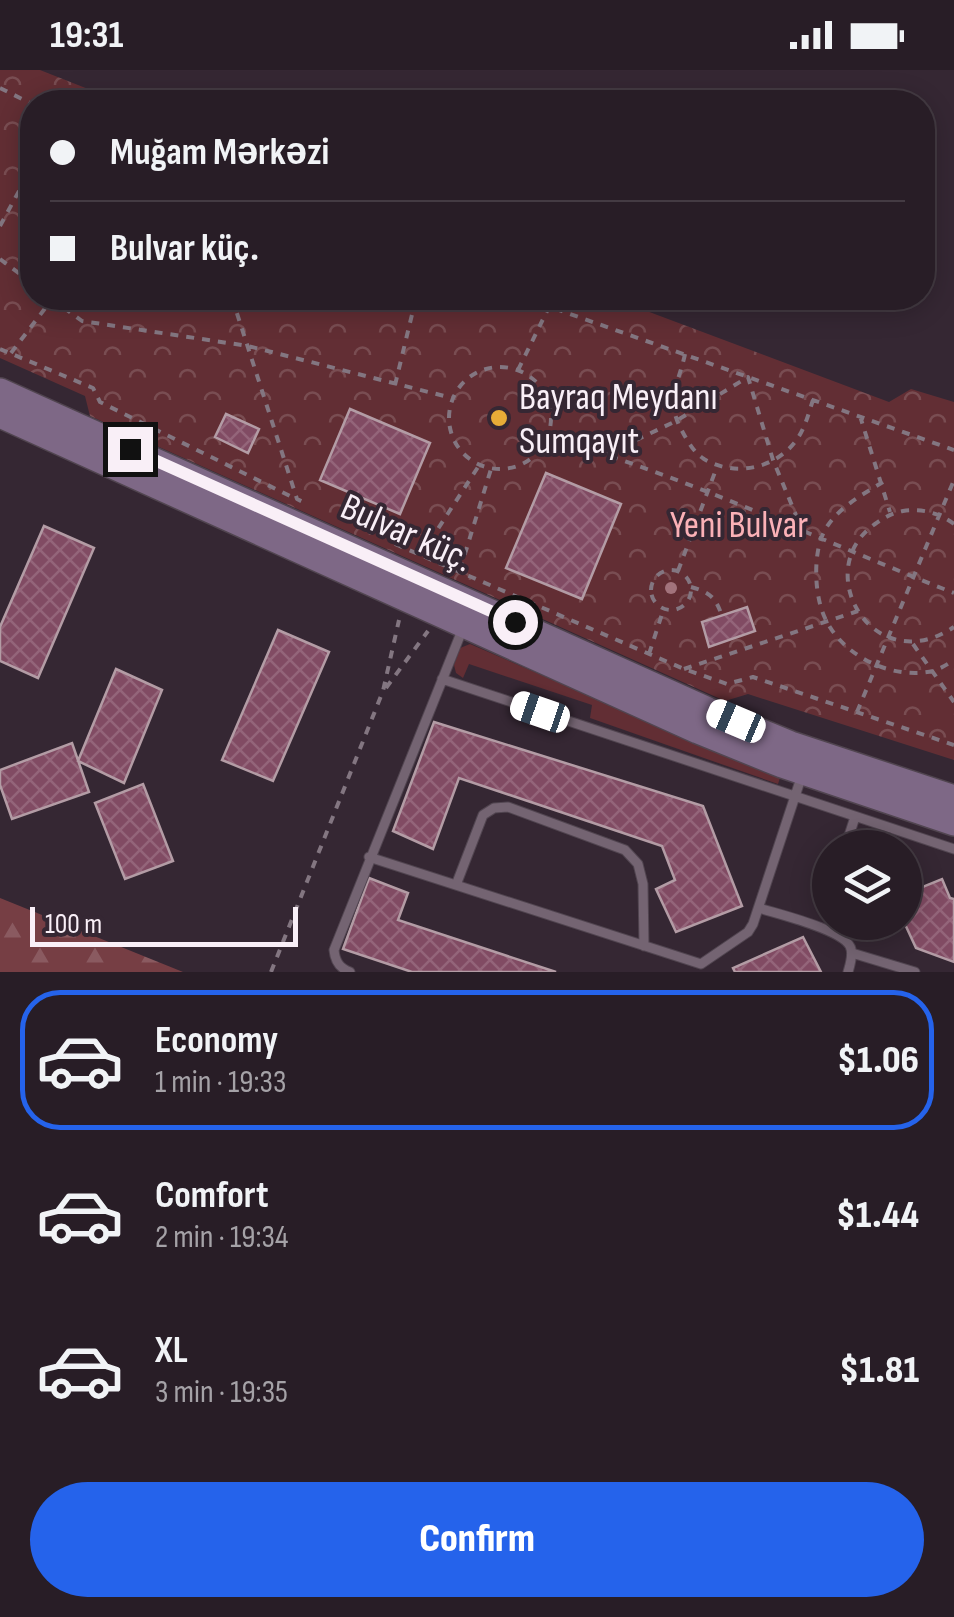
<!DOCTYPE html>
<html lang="en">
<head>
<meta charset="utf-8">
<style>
  body { margin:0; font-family:"Sofia Sans Condensed",sans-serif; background:#30262e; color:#f1f3f6; height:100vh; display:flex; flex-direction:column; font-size:38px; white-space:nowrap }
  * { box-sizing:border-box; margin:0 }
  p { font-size:32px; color:#a5a2a7 }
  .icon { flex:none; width:55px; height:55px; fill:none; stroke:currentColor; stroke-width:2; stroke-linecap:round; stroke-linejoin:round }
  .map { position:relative; height:902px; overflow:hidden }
  .panel { display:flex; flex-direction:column; background:#281d26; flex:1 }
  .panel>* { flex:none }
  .guide { position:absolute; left:20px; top:20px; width:915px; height:220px; border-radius:40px; box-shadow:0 5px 25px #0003,0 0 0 2px #443b43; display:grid; align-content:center; height:220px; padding:0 30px; background:#281d26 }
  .buttons { position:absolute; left:812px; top:760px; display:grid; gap:20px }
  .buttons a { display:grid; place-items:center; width:110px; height:110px; border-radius:50%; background:#281d26; box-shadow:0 5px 25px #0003,0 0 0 2px #443b43; font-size:50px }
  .scale { position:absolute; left:30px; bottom:25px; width:268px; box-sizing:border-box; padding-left:10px; border:5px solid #f9eff7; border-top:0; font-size:28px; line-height:35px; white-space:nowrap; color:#f9eff7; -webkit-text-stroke:8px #352733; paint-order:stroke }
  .end { position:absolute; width:45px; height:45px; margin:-22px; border:12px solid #f9eff7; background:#111; box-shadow:0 0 0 5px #111 }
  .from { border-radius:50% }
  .car { position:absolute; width:30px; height:60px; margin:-30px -15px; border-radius:12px; box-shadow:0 0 8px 2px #0007; background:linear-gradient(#fff 24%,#345 0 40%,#fff 0 76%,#345 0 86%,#fff 0) }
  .guide b { display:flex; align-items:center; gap:35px; height:95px; font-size:38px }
  .guide b+b { border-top:2px solid #443b43 }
  .guide i { width:25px; height:25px; background:#f1f3f6 }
  ul { padding:18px 0 0; list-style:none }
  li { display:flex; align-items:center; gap:30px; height:140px; margin:0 20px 15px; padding:0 10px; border:5px solid transparent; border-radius:40px }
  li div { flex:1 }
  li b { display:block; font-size:38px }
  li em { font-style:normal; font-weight:800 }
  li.on { border-color:#2563eb }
  li>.icon { width:90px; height:90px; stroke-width:1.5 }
  .primary-button { display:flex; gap:20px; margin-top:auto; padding:20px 30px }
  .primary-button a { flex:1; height:115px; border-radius:60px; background:#2563eb; color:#fff; font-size:40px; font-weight:800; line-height:115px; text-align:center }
  .status { display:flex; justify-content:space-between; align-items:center; height:70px; padding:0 50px; background:#281d26; direction:ltr }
  .status svg { height:28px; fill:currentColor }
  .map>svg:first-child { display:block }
  .grass { fill:#622e34 }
  .forest { fill:url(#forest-firs) }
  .park { fill:url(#park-crowns) }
  .building { fill:url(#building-cross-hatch); stroke:#b39ca5; stroke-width:2.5 }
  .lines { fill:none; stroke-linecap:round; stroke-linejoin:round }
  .lane-casing { stroke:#514550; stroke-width:11 }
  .secondary-casing { stroke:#514550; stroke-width:28 }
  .path { stroke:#837681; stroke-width:4; stroke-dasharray:8 8; stroke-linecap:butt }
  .lane { stroke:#746472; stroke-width:9 }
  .secondary { stroke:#7e6886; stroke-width:25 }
  .tree { fill:#a2737c }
  .route { stroke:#f9eff7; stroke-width:12 }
  .poi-dot { fill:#e7ac37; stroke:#352733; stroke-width:4 }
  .labels { text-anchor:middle; stroke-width:8; stroke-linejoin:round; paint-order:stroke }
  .poi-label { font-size:38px; fill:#f9eff7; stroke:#352733; text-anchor:start }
  .park-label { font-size:38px; fill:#fbb1b7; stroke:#352733 }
  .street-label { font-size:38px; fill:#f9eff7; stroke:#352733 }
</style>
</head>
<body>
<div class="status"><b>19:31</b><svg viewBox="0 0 49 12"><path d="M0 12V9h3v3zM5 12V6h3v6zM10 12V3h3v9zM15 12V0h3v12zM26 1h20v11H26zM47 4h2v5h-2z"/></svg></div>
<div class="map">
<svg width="954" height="902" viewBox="0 0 954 902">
  <defs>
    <pattern id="forest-firs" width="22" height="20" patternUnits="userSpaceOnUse" patternTransform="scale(2.5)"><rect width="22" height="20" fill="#763e44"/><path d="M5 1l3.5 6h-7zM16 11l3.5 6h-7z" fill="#8a5a60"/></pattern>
    <pattern id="park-crowns" width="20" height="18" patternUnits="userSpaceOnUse" patternTransform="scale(2.5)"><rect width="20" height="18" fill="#622e34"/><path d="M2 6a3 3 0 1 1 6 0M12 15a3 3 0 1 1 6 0" fill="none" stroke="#794d52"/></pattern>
    <pattern id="building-cross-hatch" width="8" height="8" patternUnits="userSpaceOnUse" patternTransform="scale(2.5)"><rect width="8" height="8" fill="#814b63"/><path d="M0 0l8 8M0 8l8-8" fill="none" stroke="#94657a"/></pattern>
  </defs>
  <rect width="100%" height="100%" fill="#352733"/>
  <path class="grass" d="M470 574 780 708 778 714 590 648 592 635 469 594 463 608 456 603 454 595 460 578Z"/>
  <path class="forest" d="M0 828 183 902H0Z"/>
  <path class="park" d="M0 0H40L121 32H32V228H612L889 332 911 319 954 332V690L748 624 725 631 90 346 85 326 0 288Z"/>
  <path class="building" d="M350 339 430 373 400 444 320 410Z
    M226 344 259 359 248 383 215 367Z
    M546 403 621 434 582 529 506 498Z
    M44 456 94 478 38 608 0 591V557Z
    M747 537 755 561 709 577 702 552Z
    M278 560 329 582 273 711 222 690Z
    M116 599 162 620 124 713 78 691Z
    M434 652 703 736 742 836 676 862 656 819 675 810 662 776 459 708 433 779 393 761Z
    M72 673 89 722 12 749 0 715V700Z
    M143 714 173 791 125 809 95 733Z
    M369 808 408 823 398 850 556 902H412L343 879Z
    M942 809 950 828 954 829V892L916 878 904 852 905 824Z
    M803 867 821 902H735L733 898Z"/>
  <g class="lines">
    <g class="lane-casing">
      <path id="lane" d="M442 609 954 779
        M845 778 855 747
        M369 787 701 894 748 862 753 854 802 705
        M456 815 483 745 494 738 508 737 625 780 638 794 643 814 644 876
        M759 838C777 844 847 860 851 879 853 886 850 895 848 902
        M852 883 915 902
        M350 902C339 898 335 891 334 880L463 558"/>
    </g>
    <g class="secondary-casing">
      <path id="secondary" d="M0 321 708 640 791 674 954 728
        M0 345 698 661 782 695 954 753"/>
    </g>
    <path class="path" d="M0 18 32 34
      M0 156 32 97
      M0 189 32 213
      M51 228 82 251 248 276 452 328
      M232 228 297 429 305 433
      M525 228 954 380
      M0 279 93 318 100 332 296 429
      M11 283 53 228
      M685 284C682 299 675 315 673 329 673 339 676 350 681 359 687 370 693 382 704 389 734 407 774 399 795 372 805 359 808 345 813 330
      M449 348a51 51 0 1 1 102 0a51 51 0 1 1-102 0Z
      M518 300 549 237
      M395 315 416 228
      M860 346 890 442
      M549 367C688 407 819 470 954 523
      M607 384 676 351 748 307 773 390 803 462
      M883 412C860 426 830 442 821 469 813 492 815 531 827 552 846 588 894 610 933 601 940 599 948 594 954 590
      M954 454C939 443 922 438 903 441 892 443 885 447 875 454 809 500 873 611 954 557
      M395 474 684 599 727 614 753 607 954 675
      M421 485 480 394
      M651 520a20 20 0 1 1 40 0a20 20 0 1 1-40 0Z
      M460 500 491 399
      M678 501 718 394
      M691 517C710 522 716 528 722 546
      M913 574 954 632
      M649 584 663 541
      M684 599 858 541
      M386 618 428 561
      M857 642 954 410
      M271 902 383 621 399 550"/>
    <use href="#lane" class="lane"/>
    <use href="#secondary" class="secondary"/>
  </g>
  <circle class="tree" cx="671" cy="518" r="6"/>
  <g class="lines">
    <path class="route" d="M130 379 515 552"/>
  </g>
  <circle class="poi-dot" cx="499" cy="348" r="10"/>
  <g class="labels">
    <g class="poi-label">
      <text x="519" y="339">Bayraq Meydanı<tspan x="519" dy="44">Sumqayıt</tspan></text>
    </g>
    <g class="park-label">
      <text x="739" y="467">Yeni Bulvar</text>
    </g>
    <g class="street-label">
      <text transform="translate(407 462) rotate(24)" y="13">Bulvar küç.</text>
    </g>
  </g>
</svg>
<div class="buttons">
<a><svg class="icon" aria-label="layers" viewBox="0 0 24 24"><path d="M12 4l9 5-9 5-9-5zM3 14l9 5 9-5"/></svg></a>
</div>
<div class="scale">100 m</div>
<i class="end from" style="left:515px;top:552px"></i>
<i class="end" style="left:130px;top:379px"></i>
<i class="car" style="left:540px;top:642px;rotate:289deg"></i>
<i class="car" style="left:736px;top:651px;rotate:293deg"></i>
<div class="guide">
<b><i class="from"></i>Muğam Mərkəzi</b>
<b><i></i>Bulvar küç.</b>
</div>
</div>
<section class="panel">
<ul>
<li class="on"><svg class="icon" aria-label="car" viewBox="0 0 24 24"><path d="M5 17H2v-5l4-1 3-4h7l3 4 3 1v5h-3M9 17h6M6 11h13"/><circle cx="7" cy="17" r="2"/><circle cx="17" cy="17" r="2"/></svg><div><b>Economy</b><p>1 min · 19:33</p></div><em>$1.06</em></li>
<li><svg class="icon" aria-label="car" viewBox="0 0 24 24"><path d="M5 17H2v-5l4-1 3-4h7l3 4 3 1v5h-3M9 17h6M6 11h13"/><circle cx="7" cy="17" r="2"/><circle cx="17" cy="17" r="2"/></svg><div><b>Comfort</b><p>2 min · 19:34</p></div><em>$1.44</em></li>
<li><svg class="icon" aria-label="car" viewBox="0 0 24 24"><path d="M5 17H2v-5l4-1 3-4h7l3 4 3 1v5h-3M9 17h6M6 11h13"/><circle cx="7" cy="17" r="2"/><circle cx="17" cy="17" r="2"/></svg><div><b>XL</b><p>3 min · 19:35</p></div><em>$1.81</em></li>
</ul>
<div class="primary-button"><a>Confirm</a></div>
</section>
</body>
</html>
